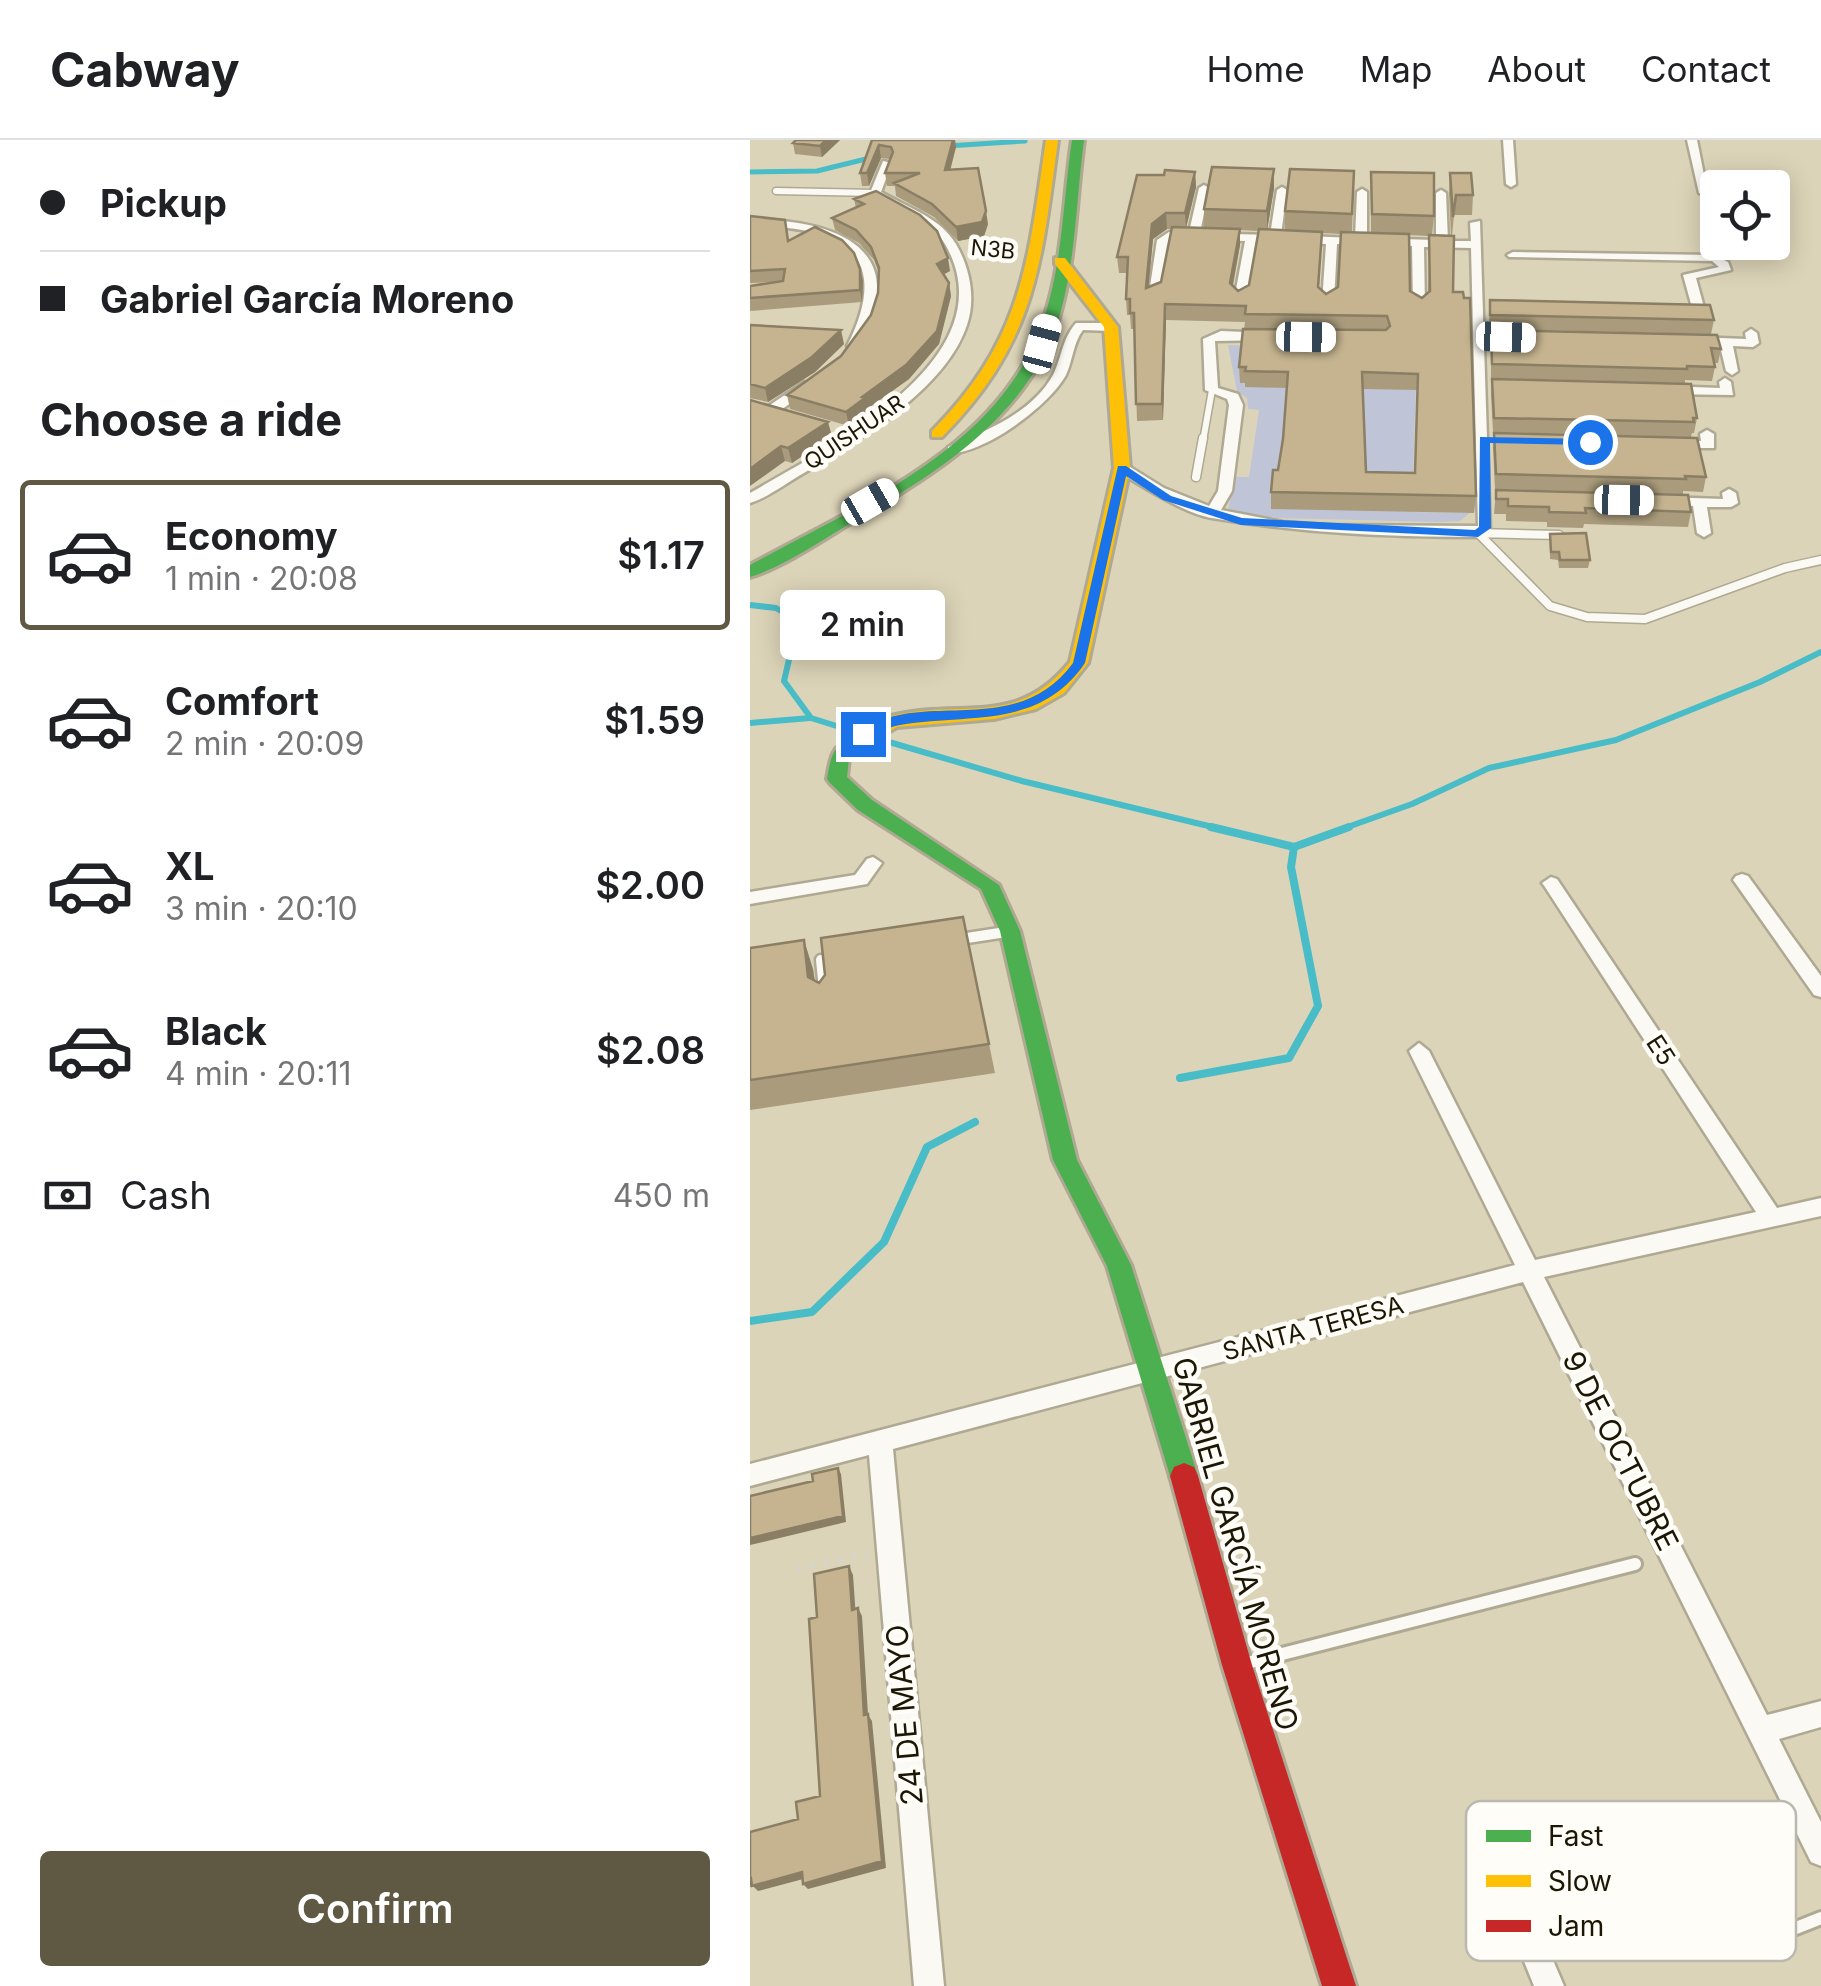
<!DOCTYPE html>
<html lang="en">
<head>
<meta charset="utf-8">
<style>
  body { margin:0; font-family:Inter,sans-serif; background:#f2f2f2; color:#202124; height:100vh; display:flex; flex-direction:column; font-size:38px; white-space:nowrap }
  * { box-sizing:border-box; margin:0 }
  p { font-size:32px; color:#757577 }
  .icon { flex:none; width:55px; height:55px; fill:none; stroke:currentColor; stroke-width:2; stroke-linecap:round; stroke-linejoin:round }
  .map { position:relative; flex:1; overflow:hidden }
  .sheet { display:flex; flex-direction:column; background:#fff; width:750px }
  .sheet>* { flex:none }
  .hud { display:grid; align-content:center; height:220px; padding:0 40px; background:#fff }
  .buttons { position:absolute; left:950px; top:30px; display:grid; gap:20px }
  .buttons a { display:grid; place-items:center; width:90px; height:90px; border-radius:10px; background:#fff; box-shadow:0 5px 25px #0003; font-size:50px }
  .end { position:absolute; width:45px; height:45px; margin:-22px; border:12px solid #1a73e8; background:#fff; box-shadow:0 0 0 5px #fff }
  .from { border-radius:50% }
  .bubble { position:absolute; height:70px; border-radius:10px; background:#fff; box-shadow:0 5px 25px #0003; font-size:32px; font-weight:600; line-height:70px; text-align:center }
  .car { position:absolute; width:30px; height:60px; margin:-30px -15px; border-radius:12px; box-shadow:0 0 8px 2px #0007; background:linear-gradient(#fff 24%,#345 0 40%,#fff 0 76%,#345 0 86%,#fff 0) }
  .hud b { display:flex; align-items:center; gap:35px; height:95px; font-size:38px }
  .hud b+b { border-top:2px solid #e0e0e0 }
  .hud i { width:25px; height:25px; background:#202124 }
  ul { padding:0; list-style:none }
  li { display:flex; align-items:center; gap:30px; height:150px; margin:0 20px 15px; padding:0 20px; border:5px solid transparent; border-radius:10px }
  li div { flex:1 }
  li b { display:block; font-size:38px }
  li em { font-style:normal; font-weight:600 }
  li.active { border-color:#5f5843 }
  li>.icon { width:90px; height:90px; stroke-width:1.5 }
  h2 { padding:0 40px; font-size:45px; line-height:120px }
  .pay { display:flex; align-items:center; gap:25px; height:110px; padding:0 40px; font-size:38px }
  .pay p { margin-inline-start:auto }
  .cta { display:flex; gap:20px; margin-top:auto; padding:20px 40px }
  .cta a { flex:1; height:115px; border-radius:10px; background:#5f5843; color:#fff; font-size:40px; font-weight:600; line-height:115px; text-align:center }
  header { display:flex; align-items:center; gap:60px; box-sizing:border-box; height:140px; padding:0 50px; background:#fff; border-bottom:2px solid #e0e0e0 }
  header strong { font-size:48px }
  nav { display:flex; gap:55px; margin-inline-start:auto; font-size:35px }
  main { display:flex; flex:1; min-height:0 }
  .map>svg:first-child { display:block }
  .green { fill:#c0c4d7 }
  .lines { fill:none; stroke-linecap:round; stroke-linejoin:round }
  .stream-far2 { stroke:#48bcc7; stroke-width:5 }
  .stream-far1 { stroke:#48bcc7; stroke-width:6 }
  .stream { stroke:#48bcc7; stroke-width:8 }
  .lane-far3-casing { stroke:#afa993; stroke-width:9 }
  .lane-far2-casing { stroke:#afa993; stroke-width:11 }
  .lane-far1-casing { stroke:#afa993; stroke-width:15 }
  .lane-casing { stroke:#afa993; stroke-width:18 }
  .street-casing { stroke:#afa993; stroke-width:5 }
  .fast-casing { stroke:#afa993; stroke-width:6 }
  .slow-casing { stroke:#afa993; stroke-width:6 }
  .jam-casing { stroke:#afa993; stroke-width:6 }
  .path-far1 { stroke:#d7d4cc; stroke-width:2.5; stroke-dasharray:1 5; stroke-linecap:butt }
  .path { stroke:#d7d4cc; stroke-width:6; stroke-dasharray:4 10; stroke-linecap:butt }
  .lane-far3 { stroke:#faf9f4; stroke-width:6 }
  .lane-far2 { stroke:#faf9f4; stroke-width:8 }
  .lane-far1 { stroke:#faf9f4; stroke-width:10 }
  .lane { stroke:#faf9f4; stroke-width:12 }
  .street { fill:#faf9f4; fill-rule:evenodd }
  .fast { fill:#4caf50; fill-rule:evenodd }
  .slow { fill:#ffc107; fill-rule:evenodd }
  .jam { fill:#c62828; fill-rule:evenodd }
  .wall { fill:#a99b7b; fill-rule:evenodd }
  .shaded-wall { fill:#8a7e64 }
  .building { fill:#c5b48f; stroke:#8a7e64; stroke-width:2.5; fill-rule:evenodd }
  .route { fill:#1a73e8 }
  .labels { text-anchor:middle; stroke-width:9; stroke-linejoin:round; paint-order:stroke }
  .far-street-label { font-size:22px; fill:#1c1604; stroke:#fefdf8 }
  .street-label { font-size:25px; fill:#1c1604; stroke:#fefdf8 }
  .near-street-label { font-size:30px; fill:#1c1604; stroke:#fefdf8 }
  .key { fill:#fefdf8; stroke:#bab8af; stroke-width:2.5 }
  .key-label { font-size:28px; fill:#1c1604 }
</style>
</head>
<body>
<header>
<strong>Cabway</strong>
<nav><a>Home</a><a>Map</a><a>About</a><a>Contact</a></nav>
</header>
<main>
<section class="sheet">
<div class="hud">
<b><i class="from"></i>Pickup</b>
<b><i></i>Gabriel García Moreno</b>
</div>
<h2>Choose a ride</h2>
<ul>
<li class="active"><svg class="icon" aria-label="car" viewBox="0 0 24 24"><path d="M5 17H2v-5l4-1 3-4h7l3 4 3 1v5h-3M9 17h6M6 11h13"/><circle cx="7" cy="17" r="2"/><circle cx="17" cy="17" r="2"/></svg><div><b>Economy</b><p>1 min · 20:08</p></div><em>$1.17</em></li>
<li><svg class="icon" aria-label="car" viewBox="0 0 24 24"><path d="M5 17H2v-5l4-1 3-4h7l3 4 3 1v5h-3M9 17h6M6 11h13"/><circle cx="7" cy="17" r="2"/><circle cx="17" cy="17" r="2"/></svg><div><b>Comfort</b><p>2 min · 20:09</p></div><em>$1.59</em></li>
<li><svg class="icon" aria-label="car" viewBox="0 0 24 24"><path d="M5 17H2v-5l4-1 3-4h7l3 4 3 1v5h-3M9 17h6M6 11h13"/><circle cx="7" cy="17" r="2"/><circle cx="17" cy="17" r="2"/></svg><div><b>XL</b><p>3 min · 20:10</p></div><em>$2.00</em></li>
<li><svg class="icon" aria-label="car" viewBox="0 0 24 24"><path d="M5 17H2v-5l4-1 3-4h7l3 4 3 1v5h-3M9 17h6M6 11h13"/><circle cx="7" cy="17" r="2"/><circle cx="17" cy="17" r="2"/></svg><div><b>Black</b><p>4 min · 20:11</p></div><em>$2.08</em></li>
</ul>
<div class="pay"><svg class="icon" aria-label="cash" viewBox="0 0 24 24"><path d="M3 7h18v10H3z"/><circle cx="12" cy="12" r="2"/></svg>Cash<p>450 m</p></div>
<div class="cta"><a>Confirm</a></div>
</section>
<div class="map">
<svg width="1071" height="1846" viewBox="0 0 1071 1846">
  <rect width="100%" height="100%" fill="#dcd4b8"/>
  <path class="green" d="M478 205 667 213 662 372 720 373 710 381 686 382 527 378 478 370 485 337H499L509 270 498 269 497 258 487 251Z"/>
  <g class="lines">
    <path class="stream-far2" d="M197 6 275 1
      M0 32 67 31 124 17"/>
    <path class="stream-far1" d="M0 465 26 468 48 481 34 541 61 578 109 593
      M0 583 60 578
      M122 597 272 641 471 689
      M592 689 662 664 739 628 866 600 1010 542 1071 512"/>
    <path class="stream" d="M461 687 544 707
      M430 938 539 918 568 866 541 727 544 707 599 687
      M0 1181 62 1172 134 1102 177 1007 225 982"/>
    <g class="lane-far3-casing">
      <path id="lane-far3" d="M26 51 125 53
        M453 301 462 250"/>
    </g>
    <g class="lane-far2-casing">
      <path id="lane-far2" d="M446 337 453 298
        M809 395 728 393 800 466 837 477 895 479 1035 428 1071 420"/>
    </g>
    <g class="lane-far1-casing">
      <path id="lane-far1" d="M204 800 256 792
        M71 820 74 849"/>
    </g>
    <g class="lane-casing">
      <path id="lane" d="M493 1524 885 1424
        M998 1807 1071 1778"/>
    </g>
    <g class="street-casing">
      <path id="street" d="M753 0H763L766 44 761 47 756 44Z
        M937 0H947L958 55 949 53Z
        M133 21 142 23 131 52C156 67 190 77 206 104 220 128 226 159 217 185 196 249 108 301 54 333 36 343 19 357 0 363V353C77 308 261 218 195 104 179 77 142 72 120 53Z
        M454 45 459 48 450 93 520 95 527 50 532 47 537 50 531 95 605 98 607 52 612 49 617 52V98L686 100V53L691 50 696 53 698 101H721L720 83 730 81 740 391 728 397C636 397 552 393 462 378 435 374 392 346 367 331V325H377L414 348 459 366 468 351 479 265 477 259 455 250 453 199 471 191 519 193 523 194V200L465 201 468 248 488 254 493 265 482 351 471 370 533 382 576 385 728 386 721 108 674 107 675 167 669 171 663 167 662 106 587 104 584 163 578 167 572 163 576 104 506 101 496 160 490 164 484 160 495 101 422 99 419 101 408 157 398 160 407 100 419 92H439L449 48Z
        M0 80C88 79 165 110 107 209L97 206C145 111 88 86 0 86Z
        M763 112 964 115 978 122 981 130 946 138 955 171 949 175 943 171 933 135 969 127 962 121 759 117 757 115Z
        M326 183H361L367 187 361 191 333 190C323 203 323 220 316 235 299 266 233 315 198 313V307C236 291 282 273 303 235 312 217 312 199 326 183Z
        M1001 189 1007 193 1009 203 1003 207 983 206 988 231 982 235 976 231 970 206 945 205 939 201 945 197 996 199 995 193Z
        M975 238 981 242 983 255 915 254 908 250 915 246 970 248 969 242Z
        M54 242 65 245 27 273H17V267Z
        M957 290 964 294V308H921L914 304 921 300 951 301 950 294Z
        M979 349 986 353 988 363 981 367H957L961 393 954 397 947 393 943 366 912 365 905 361 912 357 973 359 972 353Z
        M123 717 132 723 117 744 0 764V752L105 735 117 719Z
        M992 734 998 736 1071 836V857L1064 855 986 744 983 740 986 736Z
        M801 737 807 739 1027 1068 1071 1058V1076L794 1137 1017 1575 1071 1561V1587L1029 1599 1071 1682V1726L1061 1722 773 1142 143 1309 194 1846H164L119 1315 0 1346V1324L765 1125 659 911 669 903 679 911 785 1120 1006 1072 795 747 792 743Z
        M784 1794 794 1799 814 1846H784L769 1809 774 1799Z"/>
    </g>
    <g class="fast-casing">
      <path id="fast" d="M322 0H334C326 60 326 123 308 181 279 272 193 330 114 375 80 395 36 426 0 437V425C107 366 252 307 293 181 313 123 313 60 322 0Z
        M100 600 109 606 99 618 97 637 122 660 249 745 270 791 327 1020 381 1125 448 1336 444 1345 434 1349 424 1345 420 1336 357 1126 303 1020 250 791 231 749 108 670 80 643 77 639C80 623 81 605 100 600Z"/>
    </g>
    <g class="slow-casing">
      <path id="slow" d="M296 0H308C291 126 286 202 192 297H182V291C273 199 278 122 296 0Z
        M305 118H315L368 187 380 328 338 523 314 553 286 569 244 579 147 587 107 610H93V602C108 593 125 580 141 576 212 558 266 589 320 522L364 328 354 187 305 124Z"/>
    </g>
    <g class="jam-casing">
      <path id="jam" d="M434 1323 444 1327 448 1336 502 1525 606 1846H572L472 1525 420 1336 424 1327Z"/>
    </g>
    <path class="path-far1" d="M219 106 263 111"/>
    <path class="path" d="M47 1429 118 1414"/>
    <use href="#lane-far3" class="lane-far3"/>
    <use href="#lane-far2" class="lane-far2"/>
    <use href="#lane-far1" class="lane-far1"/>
    <use href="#lane" class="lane"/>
    <use href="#street" class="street"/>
    <use href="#fast" class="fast"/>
    <use href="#slow" class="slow"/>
    <use href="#jam" class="jam"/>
  </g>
  <path class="wall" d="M46 0H90L72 17 45 14 43 3Z
    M122 0H211H205L206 7 200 29 238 84 234 96 208 101 184 77 146 56 145 46H137L135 33 140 19 131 18 119 46H112L110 33Z
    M604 31 602 92 621 93V32L684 76 682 95 701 96 699 53 700 33 723 55 722 75H704L702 96 703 152 726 356 724 373 521 369V352L528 330 533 299 537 248 495 247V243H490L489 227 495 182 416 180 413 280 387 281 384 189H381L380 175H377L376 159 378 133H369L367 117 414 35 445 32 446 47 436 88H454V69L524 48 517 90H535V71ZM417 89H422L411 142 398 146 403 99ZM490 90 509 91 499 145 488 151 483 146 490 105ZM572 93 591 94 588 147 576 154 569 148ZM659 95 679 96 678 152 672 158 660 151ZM613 249 667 250 665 333 616 332Z
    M126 51 200 131 193 134 199 143 201 156 189 204 159 239 117 269 118 271 99 286 40 269 37 255 91 216 121 175 128 153 129 133 124 120 109 103 85 90 82 78 106 68 104 59Z
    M0 76 39 101 110 129 113 141 112 162 0 171V146L27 142 0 143Z
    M740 160 964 180 961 194 739 189Z
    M0 185 94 204 65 232 18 262 0 258Z
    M741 190 971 209 968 223H964L965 227 962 241 935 240V243L741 238Z
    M742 239 947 278 944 293H942L941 297 743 292 741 254Z
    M0 260 82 296 42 323 35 321Z
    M744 293 956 337 953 352 933 351V354L745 349 743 308Z
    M746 350 941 372 938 387 834 384 833 388 797 387V382L756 381V374H744Z
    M800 394 840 420 838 428H809L808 420 800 419Z
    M213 777 245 933 0 970V808L63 829 65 841 69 843Z"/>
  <path class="shaded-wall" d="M76 0H90L72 17 70 6Z
    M203 0H205L206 7 197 43 195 30Z
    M129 5 131 18 119 46 117 33Z
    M524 29V48L517 91V71Z
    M445 32 446 47 436 88 435 73Z
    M236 71 238 84 234 96 208 101 206 87Z
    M416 73 417 89 403 99 397 163 396 148 402 84Z
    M490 89V105L480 159V143Z
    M198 118 200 131 189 137 187 124Z
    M110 129 113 141 112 162 110 150Z
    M199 143 201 156 189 204 159 239 117 269 118 271 99 286 96 272 112 257Z
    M415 164 416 180 413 280 412 264Z
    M91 190 94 204 65 232 18 262 15 248Z
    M78 282 82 296 42 323 38 308Z
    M31 306 35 321 0 346V329Z
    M54 800 63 829 68 866 58 837Z
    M88 1328 91 1334 96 1382 0 1405V1398Z
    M99 1426 103 1435 106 1478 102 1470Z
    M108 1468 112 1476 118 1575 122 1581 136 1728 58 1749 53 1744 114 1575Z
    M52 1732 57 1738 8 1751 3 1746 0 1747V1740Z"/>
  <path class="building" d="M46 0H76L70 6 43 3Z
    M122 0H203L195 30 228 28 236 71 232 82 206 87 182 64 144 43 170 33H135L143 12 141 7 129 5 117 33H110Z
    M462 27 524 29 517 71 454 69Z
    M540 29 604 31 602 74 535 71Z
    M415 30 445 32 435 73H416L402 84 396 148 411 142 422 87 490 89 480 143 488 151 499 145 509 89 572 92 568 147 576 154 588 147 591 92 659 94 660 151 672 158 680 151 679 95 704 96 703 152H713L714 158H720L726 356 521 352 523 330H528L533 299 538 232 495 231 496 227H489L493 189 636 190 640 186 637 176 495 174 496 166 415 164 412 264H386L384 173H380V159H376L378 117H367L387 35H414ZM612 232 668 234 665 333 616 332Z
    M621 32 684 33V76L622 74Z
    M700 33H721L723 55H706L703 77Z
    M126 51 170 75 187 91 198 118 187 124 199 143 187 191 156 225 112 257 115 258 96 272 37 255 91 216 121 175 128 153 129 128 121 107 106 90 82 78 114 64 104 59Z
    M0 76 35 80 38 101 65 87 92 100 104 113 110 129V150L0 158V146L33 141 35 129 0 131Z
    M740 160 960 165 964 180 740 175Z
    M0 185 91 190 62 217 15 248 0 244Z
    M741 190 967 195 971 209 961 208 965 227 937 226V229L742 224Z
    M742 239 941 244 947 278H943L944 282 744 278Z
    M0 260 78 282 38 308 31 306 0 329Z
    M744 293 947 298 956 337 935 336 936 339 746 334Z
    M746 350 938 355 941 372 835 368 836 373 799 372V367L758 366V359H746Z
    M836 393 840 420H810L809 412H801L800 394Z
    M213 777 239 904 0 940V808L54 800 58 837 69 843 75 835 71 798Z
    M88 1328 93 1376 0 1398V1356L63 1341 62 1334Z
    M99 1426 102 1470 108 1468 114 1575 118 1574 132 1721 53 1744 52 1732 2 1746 1 1739 0 1740V1692L48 1679 46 1662 70 1656 59 1479 67 1477 64 1434Z"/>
  <path class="route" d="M730 297 840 299 845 302 840 305 740 303 741 388 728 397 491 385 413 360 376 336 335 523C289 590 220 573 150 585 137 587 125 595 113 599L107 594C168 545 264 603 323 523L368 326H376L421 356 492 378 725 390 729 387Z"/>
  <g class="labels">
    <g class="far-street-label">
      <text transform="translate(243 109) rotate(6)" y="8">N3B</text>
      <text transform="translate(104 292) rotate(-34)" y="8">QUISHUAR</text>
    </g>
    <g class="street-label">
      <text transform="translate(911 910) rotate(57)" y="9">E5</text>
      <text transform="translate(563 1188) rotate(-15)" y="9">SANTA TERESA</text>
    </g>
    <g class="near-street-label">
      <text transform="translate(870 1311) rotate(63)" y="10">9 DE OCTUBRE</text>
      <text transform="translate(485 1404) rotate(74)" y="10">GABRIEL GARCÍA MORENO</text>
      <text transform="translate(155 1575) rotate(-95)" y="10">24 DE MAYO</text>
    </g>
  </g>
  <rect x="716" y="1661" width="330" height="160" rx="15" class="key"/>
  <rect x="736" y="1690" width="45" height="12" fill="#4caf50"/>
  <rect x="736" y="1735" width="45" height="12" fill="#ffc107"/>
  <rect x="736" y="1780" width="45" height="12" fill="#c62828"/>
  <g class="key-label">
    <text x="798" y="1706">Fast</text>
    <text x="798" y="1751">Slow</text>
    <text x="798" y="1796">Jam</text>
  </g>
</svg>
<div class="buttons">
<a><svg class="icon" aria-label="locate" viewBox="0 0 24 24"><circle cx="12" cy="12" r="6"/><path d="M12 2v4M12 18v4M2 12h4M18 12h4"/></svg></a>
</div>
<i class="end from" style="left:840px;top:302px"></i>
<i class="end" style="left:113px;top:594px"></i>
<div class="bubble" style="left:30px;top:450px;width:165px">2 min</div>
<i class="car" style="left:556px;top:197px;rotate:91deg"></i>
<i class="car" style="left:756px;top:197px;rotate:92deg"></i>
<i class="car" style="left:292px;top:204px;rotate:15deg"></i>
<i class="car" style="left:874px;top:360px;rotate:91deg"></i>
<i class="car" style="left:120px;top:362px;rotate:60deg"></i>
</div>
</main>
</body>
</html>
